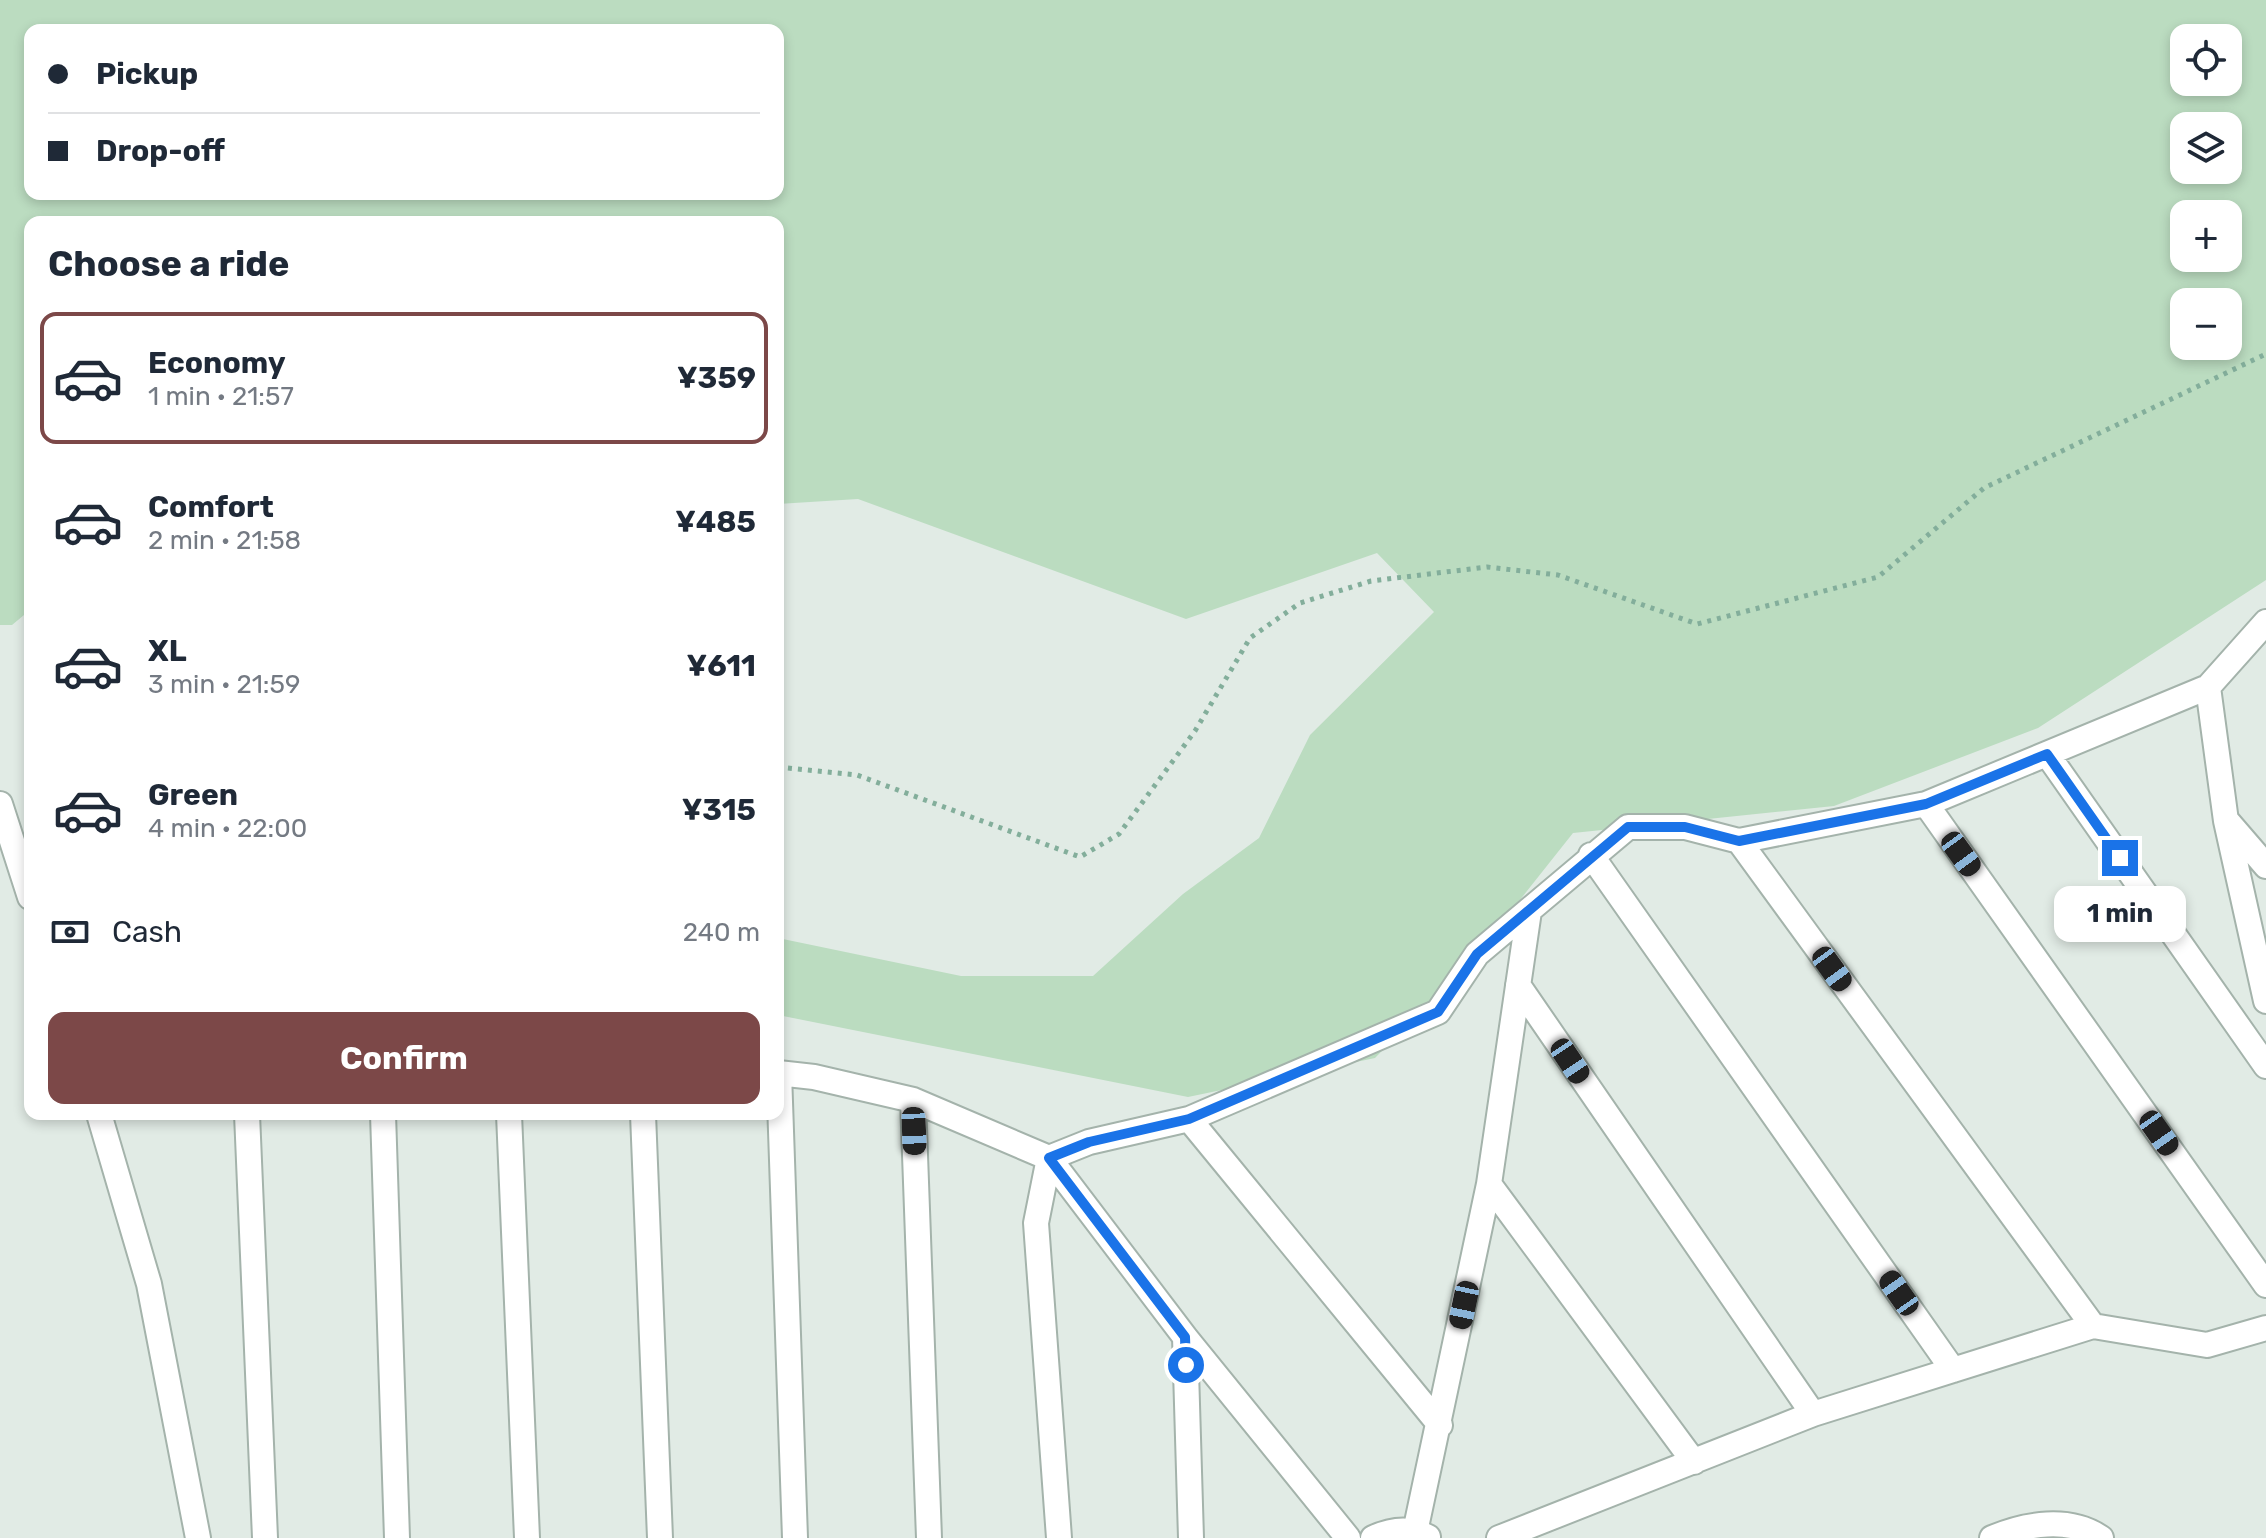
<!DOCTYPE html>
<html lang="en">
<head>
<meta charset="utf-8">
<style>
  body { margin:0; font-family:Rubik,sans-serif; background:#f2f2f3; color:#1f2937; height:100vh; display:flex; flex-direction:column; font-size:30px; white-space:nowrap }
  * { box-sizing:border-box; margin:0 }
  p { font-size:26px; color:#747a83 }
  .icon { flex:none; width:44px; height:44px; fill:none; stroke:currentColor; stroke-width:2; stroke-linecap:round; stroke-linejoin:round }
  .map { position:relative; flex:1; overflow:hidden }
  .drawer { position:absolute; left:24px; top:216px; width:760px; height:904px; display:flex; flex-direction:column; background:#fff; border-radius:16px; box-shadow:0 4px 12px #0003 }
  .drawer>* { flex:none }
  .top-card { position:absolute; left:24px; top:24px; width:760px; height:176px; border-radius:16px; box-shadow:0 4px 12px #0003; display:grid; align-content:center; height:176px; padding:0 24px; background:#fff }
  .tools { position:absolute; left:2170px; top:24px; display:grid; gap:16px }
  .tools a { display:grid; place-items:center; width:72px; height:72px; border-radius:16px; background:#fff; box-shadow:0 4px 12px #0003; font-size:40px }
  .end { position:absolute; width:36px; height:36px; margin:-18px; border:10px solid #1a73e8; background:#fff; box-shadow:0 0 0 4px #fff }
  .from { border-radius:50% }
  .bubble { position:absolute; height:56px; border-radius:16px; background:#fff; box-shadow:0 4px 12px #0003; font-size:26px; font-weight:700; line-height:56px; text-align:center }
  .car { position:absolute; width:24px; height:48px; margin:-24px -12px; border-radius:10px; box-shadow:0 0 6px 2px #0007; background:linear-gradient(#222 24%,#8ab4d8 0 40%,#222 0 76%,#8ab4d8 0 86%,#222 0) }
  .top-card b { display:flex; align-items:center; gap:28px; height:76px; font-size:30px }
  .top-card b+b { border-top:2px solid #e0e1e3 }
  .top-card i { width:20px; height:20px; background:#1f2937 }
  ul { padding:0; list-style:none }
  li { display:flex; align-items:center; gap:24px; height:132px; margin:0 16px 12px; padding:0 8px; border:4px solid transparent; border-radius:16px }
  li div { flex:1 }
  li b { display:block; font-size:30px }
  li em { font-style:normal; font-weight:700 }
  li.active { border-color:#7c4848 }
  li>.icon { width:72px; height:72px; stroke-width:1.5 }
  h2 { padding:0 24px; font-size:36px; line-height:96px }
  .pay { display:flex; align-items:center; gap:20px; height:88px; padding:0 24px; font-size:30px }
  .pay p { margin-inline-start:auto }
  .button { display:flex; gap:16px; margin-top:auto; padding:16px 24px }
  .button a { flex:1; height:92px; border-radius:16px; background:#7c4848; color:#fff; font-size:32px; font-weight:700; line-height:92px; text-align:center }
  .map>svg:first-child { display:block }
  .green { fill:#bbdcc0; fill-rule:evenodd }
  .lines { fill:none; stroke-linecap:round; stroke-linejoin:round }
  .minor-casing { stroke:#a4b3ab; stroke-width:28 }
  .path { stroke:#83ae9b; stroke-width:5; stroke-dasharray:4 6; stroke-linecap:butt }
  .minor { stroke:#fff; stroke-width:24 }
  .route { stroke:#1a73e8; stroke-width:10 }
</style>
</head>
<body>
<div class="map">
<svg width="2266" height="1538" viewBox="0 0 2266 1538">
  <rect width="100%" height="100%" fill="#e1ebe5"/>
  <path class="green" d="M0 0H2266V580L2038 728 1834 806 1573 833 1477 954 1375 1058 1188 1097 778 1015V938L961 976H1093L1183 894 1259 838 1310 735 1434 612 1377 553 1186 619 858 499 778 504V222H30V610L12 625H0ZM30 30H778V194H30ZM2184 38H2228V82H2184ZM2184 126H2228V170H2184ZM2184 214H2228V258H2184ZM2184 302H2228V346H2184Z"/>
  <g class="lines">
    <g class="minor-casing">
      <path id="minor" d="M2208 687 2226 821 2266 1001
        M2047 754 2266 1066
        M0 804 30 897
        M1926 804 2266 1285
        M2228 822 2266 866
        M1739 841 2093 1326
        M1591 855 1953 1370
        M1518 985 1813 1414
        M778 1073 814 1077 913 1100 1049 1158 1185 1337 1348 1538
        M779 1073 795 1538
        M913 1100 929 1538
        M99 1114 149 1284 198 1538
        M247 1114 265 1538
        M383 1114 397 1538
        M509 1114 527 1538
        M643 1114 660 1538
        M1189 1119 1440 1425
        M1049 1158 1089 1142 1189 1119 1438 1012 1477 954 1628 827H1685L1739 841 1926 804 2208 687 2266 622
        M1049 1158 1036 1223 1059 1538
        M1489 1184 1694 1462
        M1185 1337 1191 1538
        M1415 1532 1489 1184 1529 911
        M1373 1538C1392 1529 1410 1527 1428 1537
        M1499 1538 1813 1414 2093 1326 2207 1345 2266 1328
        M1992 1538C2025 1524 2069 1516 2101 1538"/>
    </g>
    <path class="path" d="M778 767 857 775 1080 857 1119 834 1195 731 1250 638 1300 603 1371 581 1487 567 1558 575 1697 624 1878 577 1984 488 2266 354"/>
    <use href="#minor" class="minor"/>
  </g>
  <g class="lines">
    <path class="route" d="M1186 1365 1185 1337 1049 1158 1089 1142 1189 1119 1438 1012 1477 954 1628 827H1685L1739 841 1926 804 2047 754 2120 858"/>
  </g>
</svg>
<div class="tools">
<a><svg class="icon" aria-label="locate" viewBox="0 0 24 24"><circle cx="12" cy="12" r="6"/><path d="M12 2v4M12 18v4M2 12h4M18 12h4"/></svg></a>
<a><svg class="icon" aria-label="layers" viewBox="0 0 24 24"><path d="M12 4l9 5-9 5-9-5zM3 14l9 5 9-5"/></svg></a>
<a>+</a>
<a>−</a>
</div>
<i class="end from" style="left:1186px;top:1365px"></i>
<i class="end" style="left:2120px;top:858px"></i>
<div class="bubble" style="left:2054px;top:886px;width:132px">1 min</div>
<i class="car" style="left:1961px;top:854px;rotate:144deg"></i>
<i class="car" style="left:1832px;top:969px;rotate:144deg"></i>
<i class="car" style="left:1570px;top:1061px;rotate:146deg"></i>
<i class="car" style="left:914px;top:1131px;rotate:178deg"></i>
<i class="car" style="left:2159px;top:1133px;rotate:145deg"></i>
<i class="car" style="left:1899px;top:1293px;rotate:325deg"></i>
<i class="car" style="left:1464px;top:1305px;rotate:192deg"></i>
<div class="top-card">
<b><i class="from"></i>Pickup</b>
<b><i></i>Drop-off</b>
</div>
<section class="drawer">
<h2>Choose a ride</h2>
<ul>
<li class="active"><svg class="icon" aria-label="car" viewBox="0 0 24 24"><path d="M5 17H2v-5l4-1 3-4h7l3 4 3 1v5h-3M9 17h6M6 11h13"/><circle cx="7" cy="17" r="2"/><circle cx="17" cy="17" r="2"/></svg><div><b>Economy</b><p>1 min · 21:57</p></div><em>¥359</em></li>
<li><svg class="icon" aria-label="car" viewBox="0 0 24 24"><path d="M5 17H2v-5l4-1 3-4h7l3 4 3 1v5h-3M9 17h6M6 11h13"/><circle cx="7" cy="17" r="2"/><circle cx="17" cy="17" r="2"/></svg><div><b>Comfort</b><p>2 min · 21:58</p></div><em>¥485</em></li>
<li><svg class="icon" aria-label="car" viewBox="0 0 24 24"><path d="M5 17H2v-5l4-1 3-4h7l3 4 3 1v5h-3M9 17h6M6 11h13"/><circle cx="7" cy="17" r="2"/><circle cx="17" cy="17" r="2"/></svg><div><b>XL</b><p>3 min · 21:59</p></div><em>¥611</em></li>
<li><svg class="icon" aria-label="car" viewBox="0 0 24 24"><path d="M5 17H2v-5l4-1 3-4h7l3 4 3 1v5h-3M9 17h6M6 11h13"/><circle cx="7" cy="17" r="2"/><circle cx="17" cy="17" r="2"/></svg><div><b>Green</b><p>4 min · 22:00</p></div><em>¥315</em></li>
</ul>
<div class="pay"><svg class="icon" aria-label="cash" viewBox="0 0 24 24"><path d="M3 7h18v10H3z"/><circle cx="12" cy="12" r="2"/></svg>Cash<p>240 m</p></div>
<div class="button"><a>Confirm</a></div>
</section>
</div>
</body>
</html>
